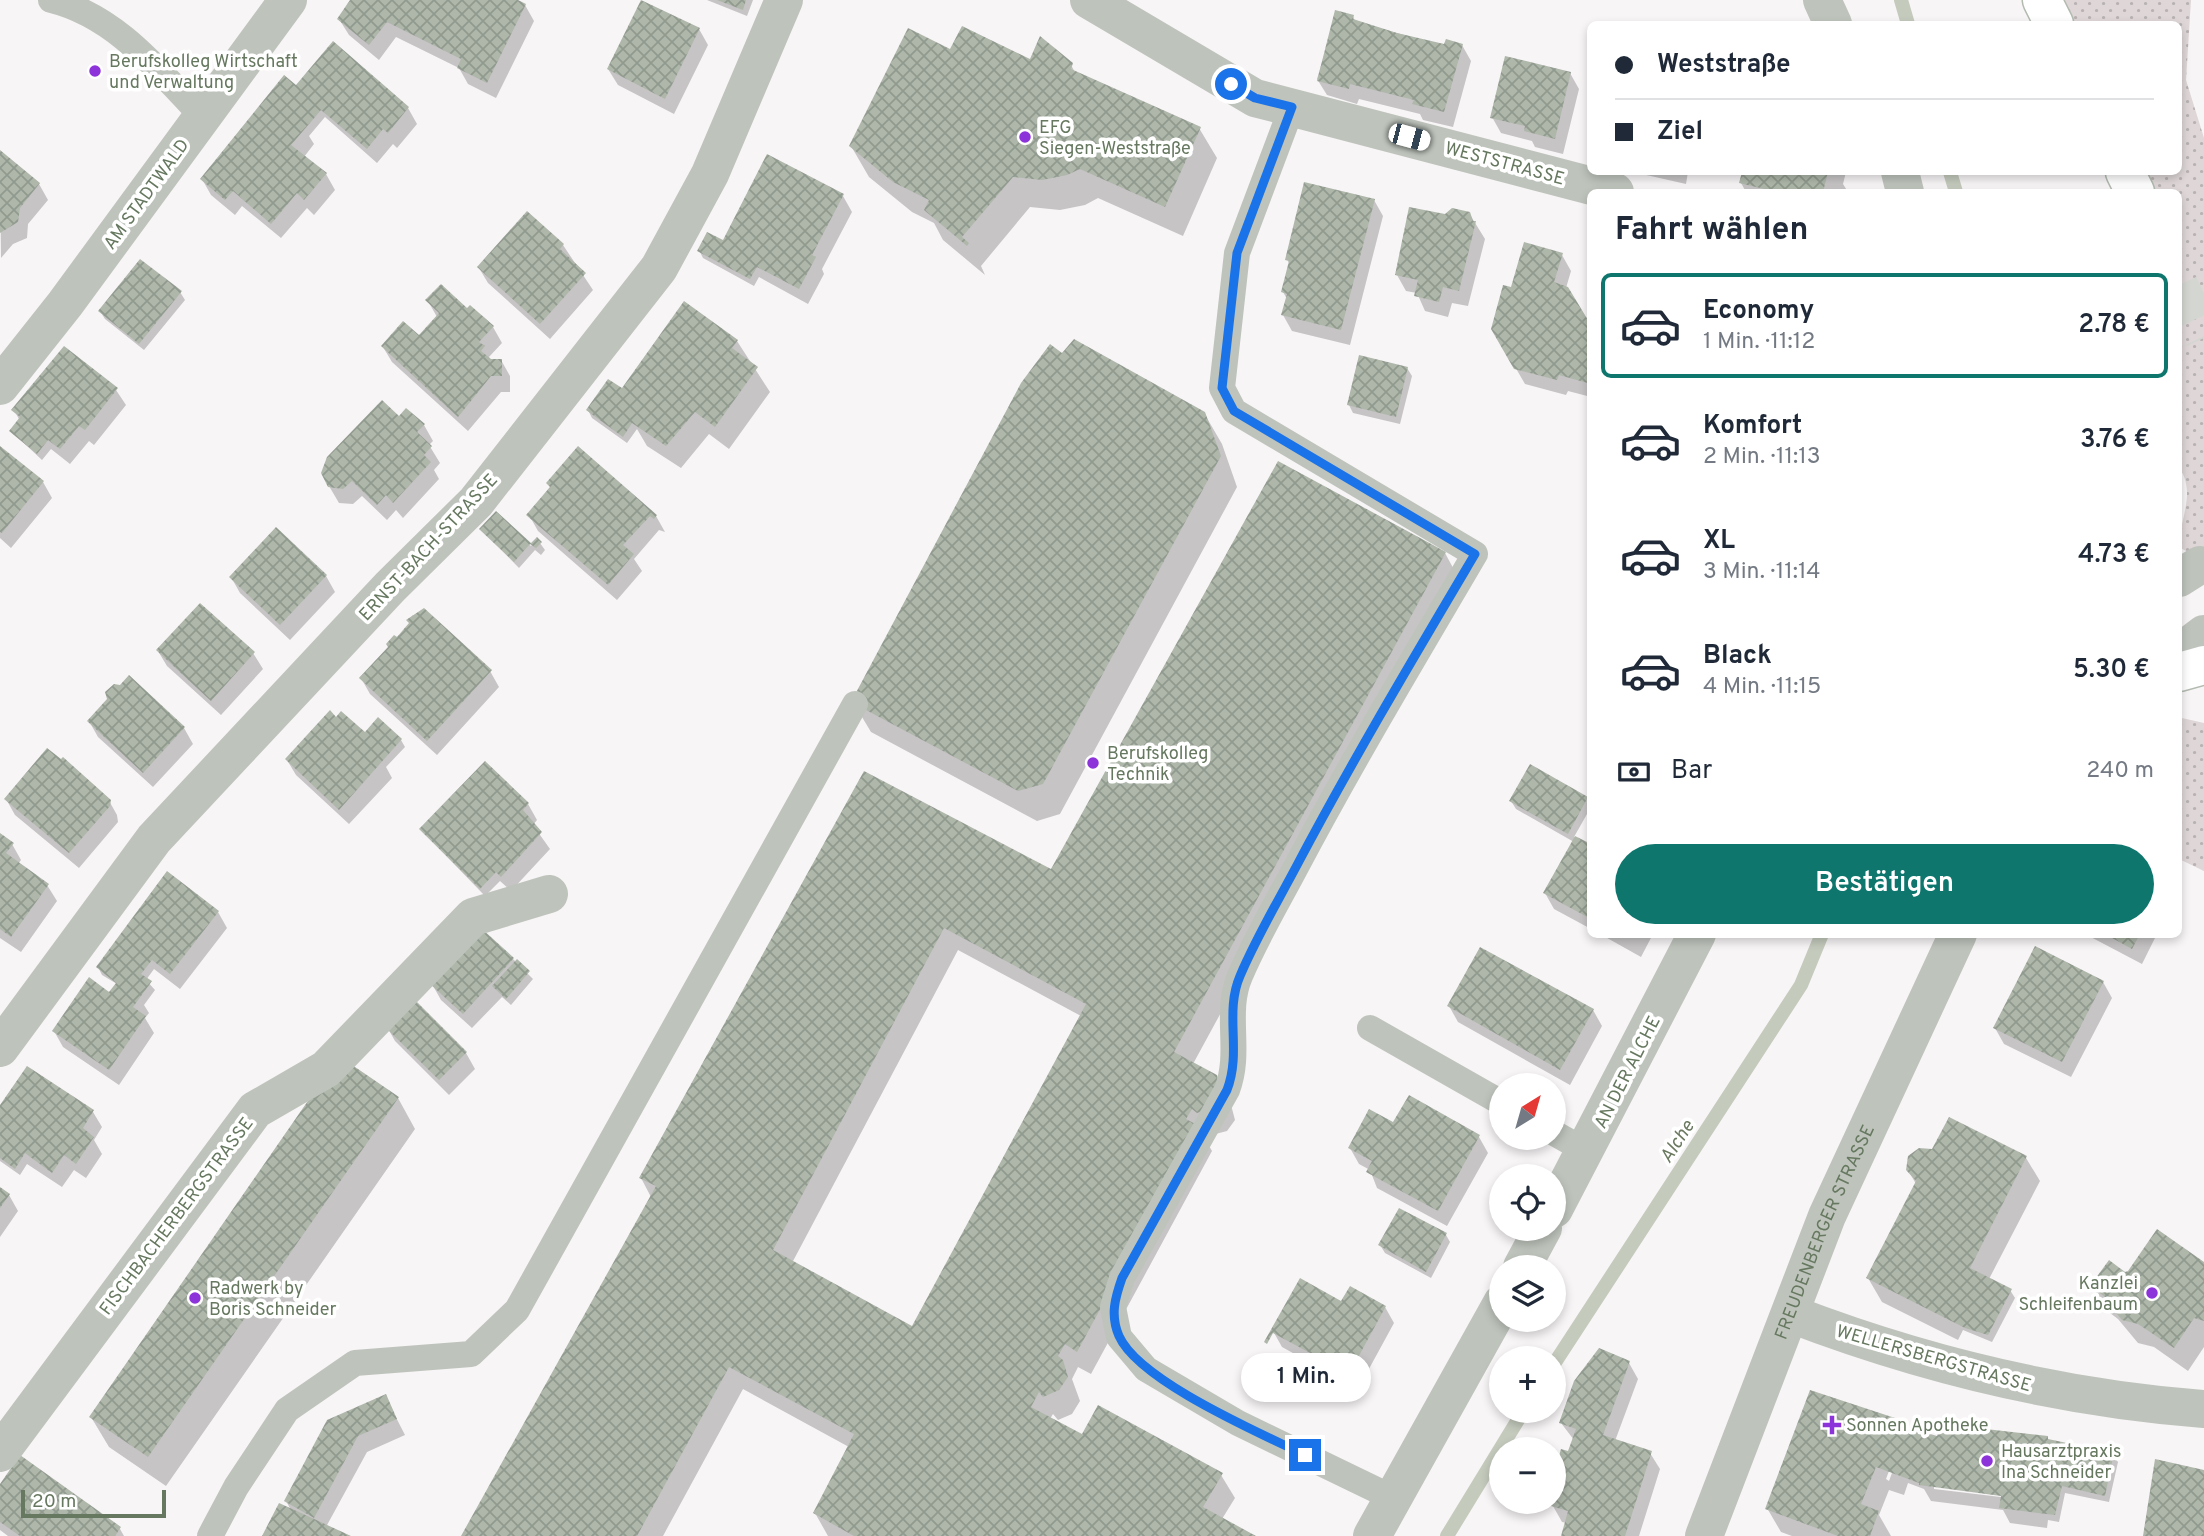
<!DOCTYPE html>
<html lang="de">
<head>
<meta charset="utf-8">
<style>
  body { margin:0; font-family:Overpass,sans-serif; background:#f2f2f3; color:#1f2937; height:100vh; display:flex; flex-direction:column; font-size:26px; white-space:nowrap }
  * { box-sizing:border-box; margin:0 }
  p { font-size:23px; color:#747a83 }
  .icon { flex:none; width:38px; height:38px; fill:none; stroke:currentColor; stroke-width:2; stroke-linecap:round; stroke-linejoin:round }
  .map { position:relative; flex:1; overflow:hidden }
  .panel { position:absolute; left:1587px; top:189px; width:595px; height:749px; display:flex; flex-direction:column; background:#fff; border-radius:10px; box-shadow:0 4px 10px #0003 }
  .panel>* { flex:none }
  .hud { position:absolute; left:1587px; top:21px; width:595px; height:154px; border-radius:10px; box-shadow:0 4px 10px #0003; display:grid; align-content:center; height:154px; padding:0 28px; background:#fff }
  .needle { width:46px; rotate:37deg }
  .fabs { position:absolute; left:1489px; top:1073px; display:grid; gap:14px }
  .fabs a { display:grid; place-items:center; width:77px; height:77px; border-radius:50%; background:#fff; box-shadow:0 4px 10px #0003; font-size:35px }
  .scale { position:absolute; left:21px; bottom:18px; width:145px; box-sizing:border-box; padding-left:7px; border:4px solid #66785f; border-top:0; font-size:19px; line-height:24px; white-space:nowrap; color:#66785f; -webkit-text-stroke:5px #fff; paint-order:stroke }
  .end { position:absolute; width:32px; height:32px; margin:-16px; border:9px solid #1a73e8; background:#fff; box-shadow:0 0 0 4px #fff }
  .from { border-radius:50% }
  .bubble { position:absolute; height:49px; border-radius:24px; background:#fff; box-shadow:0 4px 10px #0003; font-size:23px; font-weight:600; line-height:49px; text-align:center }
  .car { position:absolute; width:21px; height:42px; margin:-21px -10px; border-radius:9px; box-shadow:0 0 5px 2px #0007; background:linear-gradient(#fff 24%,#345 0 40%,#fff 0 76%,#345 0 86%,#fff 0) }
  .hud b { display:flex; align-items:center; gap:24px; height:66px; font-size:26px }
  .hud b+b { border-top:2px solid #e0e1e3 }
  .hud i { width:18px; height:18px; background:#1f2937 }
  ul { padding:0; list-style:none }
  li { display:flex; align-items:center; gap:21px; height:105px; margin:0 14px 10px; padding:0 14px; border:4px solid transparent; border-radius:10px }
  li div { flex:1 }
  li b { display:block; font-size:26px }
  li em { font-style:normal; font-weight:600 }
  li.selected { border-color:#0f766e }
  li>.icon { width:63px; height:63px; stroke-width:1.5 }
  h2 { padding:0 28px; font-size:32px; line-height:84px }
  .pay { display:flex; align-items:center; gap:18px; height:77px; padding:0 28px; font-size:26px }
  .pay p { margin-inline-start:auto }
  .action { display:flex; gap:14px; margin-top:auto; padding:14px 28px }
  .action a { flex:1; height:80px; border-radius:42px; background:#0f766e; color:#fff; font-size:28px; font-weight:600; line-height:80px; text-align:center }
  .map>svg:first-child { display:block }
  .park { fill:url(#park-dots) }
  .shadow { fill:#0003; fill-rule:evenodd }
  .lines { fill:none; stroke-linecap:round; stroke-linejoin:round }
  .stream { stroke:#c4cbbd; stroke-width:14 }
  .building { fill:url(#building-cross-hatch); fill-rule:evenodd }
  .secondary-tunnel { stroke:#d4d6d1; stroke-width:38; stroke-dasharray:38 19; stroke-linecap:butt }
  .secondary-casing { stroke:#b3bbb1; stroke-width:41 }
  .service { stroke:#bec4bc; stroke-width:26 }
  .minor { stroke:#bec4bc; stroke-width:38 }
  .tertiary { stroke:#bec4bc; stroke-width:38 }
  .secondary { stroke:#fff; stroke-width:38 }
  .route { stroke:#1a73e8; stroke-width:9 }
  .poi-dot { fill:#8d33da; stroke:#fff; stroke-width:2.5 }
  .labels { text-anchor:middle; stroke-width:7; stroke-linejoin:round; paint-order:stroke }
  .poi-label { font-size:18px; fill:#66785f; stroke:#fff; text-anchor:start }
  .street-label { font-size:18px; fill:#66785f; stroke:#fff }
  .water-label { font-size:19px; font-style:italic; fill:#6a795f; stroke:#fff }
</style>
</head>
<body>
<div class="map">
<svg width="2204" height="1536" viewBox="0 0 2204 1536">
  <defs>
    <pattern id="park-dots" width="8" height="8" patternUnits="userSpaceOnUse" patternTransform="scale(1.75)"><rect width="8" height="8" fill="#ded6d7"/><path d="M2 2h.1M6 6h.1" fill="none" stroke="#b8b2b2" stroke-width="1.8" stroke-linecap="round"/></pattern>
    <pattern id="building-cross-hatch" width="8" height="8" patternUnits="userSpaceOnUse" patternTransform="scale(1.75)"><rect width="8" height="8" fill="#aeb7aa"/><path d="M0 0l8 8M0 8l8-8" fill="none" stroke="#919a8e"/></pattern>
  </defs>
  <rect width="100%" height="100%" fill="#f8f5f7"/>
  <path class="park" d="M2042 0H2191L2186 80 2204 138V582L2191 554 2179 547C2179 519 2197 494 2179 467V192H2135L2125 172H2179V24H2054Z
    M2182 718 2204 723V871L2179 859V722Z"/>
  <path class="shadow" d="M352 0H514L525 5 534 21 496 98 468 84 459 68 396 37 379 60 349 35 339 19Z
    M707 0H753L747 16Z
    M1337 12 1353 17 1356 22 1445 46 1462 45 1471 61 1453 127 1423 120 1420 114 1359 99 1357 104 1327 95 1317 79Z
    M699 29 708 45 674 114 618 85 608 69Z
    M951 51 1071 65 1076 74 1199 128 1217 158 1183 236 1098 198 1085 205 1060 210 1030 207 981 266 985 275 943 240 934 223 912 212 869 177 851 146Z
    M1570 73 1579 89 1563 154 1535 147 1532 141 1501 133 1492 117Z
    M302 92 408 108 417 124 397 148 393 144 377 163 325 117 309 136 314 144 304 157 326 174 335 190 314 215 307 208 281 238 242 206 235 215 211 195 202 179Z
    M0 155 39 184 48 200 28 224 27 238 13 244 1 258Z
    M768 156 843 196 852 212 822 269 824 274 808 304 759 277 754 286 703 258 699 250 728 245Z
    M1633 172H1688L1686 184Z
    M1744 172H1846L1843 184 1848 192H1746L1741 183Z
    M1374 200 1383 216 1350 345 1292 331 1283 315 1287 299 1283 292 1290 265 1287 259Z
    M1469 213 1485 239 1468 306 1452 303 1448 317 1425 311 1417 293 1406 291 1397 275 1446 216Z
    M563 245 593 290 550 339 488 283 479 268Z
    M1562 255 1571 271 1566 288 1591 329V397L1568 391 1566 395 1525 384 1493 329 1512 289Z
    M180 292 185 300 144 350 105 319 100 311Z
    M428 301 467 311 493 327 502 343 489 357 491 361 501 360 510 376V392H501L468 431 392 362 383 347 419 337 437 317Z
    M737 341 770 392 729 449 709 434 681 468 647 446 637 429 627 443 592 418 588 410Z
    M1063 356 1204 413 1222 444 1237 487 1060 814 1037 821 871 732 853 702Z
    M1407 368 1412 376 1400 424 1353 413 1349 405Z
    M116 390 126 405 94 445 89 441 70 464 51 449 42 460 11 431 20 421 14 410Z
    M399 418 424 425 433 441 429 445 440 463 434 470 439 479 403 518 396 510 387 520 362 496 353 504 339 503 329 486Z
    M0 448 43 482 52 498 11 548 0 538Z
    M551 489 656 516 665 532 659 530 634 559 642 571 617 600 538 531 529 515Z
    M496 513 531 546 537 539 545 550 541 555 535 550 519 568 481 529Z
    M1445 553 1458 577 1193 1064 1230 1101 1235 1120 1227 1131 1204 1137 1212 1151 1091 1374 1078 1367 1072 1379 1080 1401 1072 1414 1058 1420 1053 1414 1050 1419 1083 1436 1221 1475 1235 1498 1222 1519 1253 1536H828L815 1513 849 1447 743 1389 663 1536H463L651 1197 641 1178 865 774 1051 872ZM958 950 1081 1016 913 1328 792 1263Z
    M326 576 335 592 290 640 240 593 231 577Z
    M413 615 490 671 499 687 437 755 370 694 361 678 411 624 408 620Z
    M158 651 253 653 263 669 221 715 167 666Z
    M121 687 184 728 193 744 153 787 98 737 89 721Z
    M337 719 365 735 401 740 405 747 386 767 392 778 349 824 296 775 287 760Z
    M61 761 108 799 117 815 118 822 79 868 15 815 6 799Z
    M1587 799 1591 807 1574 837 1591 846V929L1554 909 1545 893 1574 842 1516 809 1511 801Z
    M528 804 537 820 533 825 550 849 511 891 500 881 485 896 421 830Z
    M0 835 12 844 21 860 18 864 47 885 57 901 21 952 0 938Z
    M218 912 227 928 180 989 154 969 146 980 155 990 144 1005 149 1013 145 1018 154 1033 119 1085 63 1047 54 1031 110 994 117 984 102 975 98 967Z
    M1600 934H1653L1641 957Z
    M2085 934H2157L2142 964Z
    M513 959 533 979 511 1005 502 997 472 1028 441 1000 432 984Z
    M2103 982 2112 998 2071 1077 2004 1044 1995 1028Z
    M412 999 466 1053 475 1069 449 1095 395 1041 386 1025Z
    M1449 1006 1593 1010 1602 1026 1570 1085 1458 1022Z
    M398 1098 415 1129 166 1486 109 1447 91 1417Z
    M0 1108 93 1112 102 1127 94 1140 102 1154 86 1178 74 1170 62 1187 27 1164 20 1175 0 1161Z
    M1394 1125 1479 1137 1488 1153 1447 1226 1377 1188 1370 1170 1359 1164 1350 1148Z
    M2026 1158 2040 1181 1989 1279 2010 1290 2015 1298 1992 1342 1963 1330 1958 1340 1882 1302 1868 1278 1916 1184 1908 1170Z
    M0 1189 9 1195 18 1211 0 1237Z
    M1446 1235 1450 1242 1431 1278 1385 1253 1380 1245Z
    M2204 1265V1347L2188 1371 2154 1347 2138 1343 2118 1319 2106 1310 2092 1286 2124 1274Z
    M1342 1304 1385 1307 1394 1323 1358 1389 1282 1347 1273 1331Z
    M1629 1363 1638 1379 1615 1441 1650 1453 1660 1469 1639 1536H1563L1567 1523 1562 1522 1553 1506 1561 1478 1557 1470 1569 1453 1574 1440 1561 1423Z
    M385 1396 405 1435 367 1452 326 1527 346 1536H264L291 1510 286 1501Z
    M1894 1419 1900 1430 1936 1438 2049 1441 2113 1455 2118 1462 2109 1502 2065 1493 2059 1522 2048 1520 2047 1528 2010 1523 2003 1510 1931 1501 1924 1489 1908 1483 1904 1495 1889 1490 1879 1515 1891 1536H1792L1781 1532 1767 1508ZM1903 1433 1906 1435 1889 1481 1886 1479ZM1934 1485 2010 1495 2009 1498 1934 1489Z
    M21 1458 120 1529 124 1536H8L0 1530V1487Z"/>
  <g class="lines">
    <path class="stream" d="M1901 0 1908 24
      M1950 172 1956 192
      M1554 1364 1801 985 1822 934
      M1447 1536 1524 1410"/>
  </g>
  <path class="building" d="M350 0H518L526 4 487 83 457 68 461 59 387 22 369 45 337 19Z
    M641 0 700 28 665 99 607 69Z
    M717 0H746L743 10Z
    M1335 10 1354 15 1353 19 1397 33 1444 44 1446 39 1463 44 1444 112 1412 104 1414 100 1350 84 1349 89 1317 81Z
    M962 26 1030 59 1040 36 1073 63 1071 69 1201 127 1165 207 1080 169 1067 175 1042 180 1013 177 962 237 969 243 967 246 924 210 929 200 893 182 849 146 908 28 950 49Z
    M333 41 409 107 388 133 383 129 367 149 321 110 291 145 327 173 304 200 297 193 271 224 233 191 225 200 200 179 284 75 296 85Z
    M1505 56 1571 72 1555 139 1524 131 1525 126 1490 118Z
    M0 150 40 183 20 208 18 222 0 233Z
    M767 154 844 194 812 255 816 257 799 289 757 267 750 279 697 251 707 232 723 240Z
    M1742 172H1828L1823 192H1777L1739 183Z
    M1304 182 1375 199 1341 330 1281 315 1287 294 1281 292 1289 261 1285 260Z
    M1409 207 1445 214 1452 208 1470 212 1473 221H1476L1459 291 1443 287 1439 302 1414 296 1418 280 1395 275Z
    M527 211 564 244 560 249 586 273 540 324 477 267Z
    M1524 242 1563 253 1554 282 1568 287 1591 325 1587 342 1591 343V384L1559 375 1557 380 1514 369 1491 329 1503 285 1511 287Z
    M140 259 182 291 139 344 98 311Z
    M441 284 467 308 470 305 494 326 479 342 485 346 481 351 491 359H502V376H491L458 417 381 346 403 321 419 335 439 313 425 300Z
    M684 301 738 340 732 348 758 367 715 427 695 412 666 446 632 423 623 437 586 410 608 379 622 388Z
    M1074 339 1205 412 1221 456 1043 784 1018 791 851 702 1021 383 1050 344 1062 353Z
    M64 346 118 388 85 430 79 426 60 449 48 440 37 454 9 431 20 417 11 410Z
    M1359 355 1408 367 1396 417 1347 405Z
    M382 400 399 416 406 408 425 424 417 432 432 446 424 455 431 462 393 503 386 495 377 505 352 481 343 489 328 487 321 473 327 457Z
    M0 446 44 481 2 533 0 532Z
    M578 446 657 515 654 519 650 516 623 545 634 554 608 585 526 515 550 487 546 483Z
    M1278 461 1446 552 1174 1052 1217 1075 1222 1095 1213 1108 1197 1113 1192 1109 1186 1119 1199 1126 1077 1352 1065 1344 1058 1356 1063 1360 1068 1377 1059 1390 1043 1397 1039 1392 1031 1407 1082 1434 1098 1405 1223 1473 1203 1507 1256 1536H854L813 1513 854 1434 729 1367 637 1536H461L656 1186 639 1178 864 771 1051 869ZM944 928 1086 1004 912 1326 773 1250Z
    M496 511 531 543 537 537 542 542 536 548 530 544 514 562 479 529Z
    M276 527 327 575 280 625 229 577Z
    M200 603 255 652 211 701 156 650Z
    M424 608 492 670 427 741 359 678 388 647 386 644 394 635 397 637 409 623 406 620Z
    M129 675 185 727 143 773 87 721 107 699 105 692 114 684 120 685Z
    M330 710 336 717 341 711 365 732 378 717 402 739 339 810 285 759Z
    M47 748 61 759 63 757 111 800 110 806 69 853 4 799Z
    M485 761 529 803 523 810 542 832 501 877 496 872 480 889 419 829Z
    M1530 764 1588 797 1568 834 1509 801Z
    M0 833 14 843 6 853 49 884 11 937 0 929Z
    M1575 836 1591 844V919L1543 893Z
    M167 871 219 911 170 974 152 960 141 974 152 981 133 1007 146 1016 109 1070 52 1031 89 977 109 992 116 983 96 967Z
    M481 928 514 958 463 1014 430 984Z
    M2105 934H2140L2132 949Z
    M2035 946 2104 981 2062 1062 1993 1028Z
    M1480 947 1594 1009 1560 1070 1447 1006Z
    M517 959 530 971 506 999 492 986Z
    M412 997 467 1052 439 1080 383 1025Z
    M339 1056 399 1097 148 1457 89 1417Z
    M27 1066 94 1110 83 1128 94 1137 76 1164 64 1155 52 1173 25 1153 15 1169 0 1158V1105Z
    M1409 1095 1480 1135 1438 1211 1366 1172 1372 1161 1348 1148 1369 1109 1393 1122Z
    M1949 1117 2027 1156 1970 1268 2012 1289 1988 1335 1965 1328 1866 1278 1916 1181 1906 1170 1908 1156 1919 1148 1932 1149Z
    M0 1187 10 1194 0 1208Z
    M1399 1208 1447 1233 1426 1272 1378 1245Z
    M2157 1229 2204 1262V1321L2194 1318 2174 1348 2138 1324 2122 1320 2106 1301 2108 1299 2090 1286 2109 1260 2125 1272 2128 1271Z
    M1300 1278 1341 1301 1350 1286 1386 1306 1349 1374 1273 1333 1267 1344 1264 1342Z
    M1599 1348 1630 1361 1603 1435 1652 1451 1625 1536H1561L1568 1511 1551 1506 1561 1472 1555 1470 1561 1449 1568 1451 1576 1429 1559 1423 1574 1381Z
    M1810 1390 1895 1418 1891 1425 1906 1430 1907 1427 1937 1436 1942 1424 2048 1436V1439L2114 1453 2105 1496 2062 1486 2055 1515 1999 1508 2001 1496 1919 1485V1483L1876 1467 1861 1504 1879 1511 1870 1536H1838L1765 1509Z
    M386 1394 397 1419 358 1436 314 1518 284 1501 327 1420Z
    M20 1455 121 1527 115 1536H20L0 1522V1484Z
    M2155 1459 2204 1470V1536H2143Z
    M279 1503 312 1518 351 1536H262Z"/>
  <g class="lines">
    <path class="secondary-tunnel" d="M2179 285 2204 338"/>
    <g class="secondary-casing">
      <path id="secondary" d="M2042 0 2054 24
        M2125 172 2135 192
        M2179 672 2204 665"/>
    </g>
    <path class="service" d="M51 0C116 16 158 70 203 117
      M1292 107 1237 253 1222 388 1234 411 1475 554C1414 658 1352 761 1296 867 1277 903 1256 938 1240 976 1224 1013 1242 1051 1227 1090L1122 1278 1113 1307 1119 1337 1146 1369 1238 1423 1393 1498
      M1370 1028 1502 1103
      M1554 1133 1586 1151
      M210 1536 236 1487 287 1410 355 1363 471 1354 517 1310 855 704"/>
    <path class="minor" d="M1089 0 1255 98 1615 192
      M1822 0 1833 24
      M1900 172 1905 192
      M0 386 65 304 288 0
      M0 1048 154 839 390 587 476 502 659 268 710 174 784 0
      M1554 1209 1697 934
      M1522 1267 1543 1228
      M0 1453 255 1110 326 1069 473 917 549 894
      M1372 1536 1502 1303"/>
    <g class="tertiary">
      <path d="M2179 578 2200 565"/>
      <path d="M2179 653 2204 634"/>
      <path d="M1791 1314C1924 1365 2062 1398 2204 1409"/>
      <path id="s1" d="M1704 1536 1827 1216 1958 934"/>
    </g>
    <use href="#secondary" class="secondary"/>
  </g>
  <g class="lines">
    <path class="route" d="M1231 84 1255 98 1292 107 1237 253 1222 388 1234 411 1475 554C1414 657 1352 761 1296 867 1277 903 1256 938 1240 976 1224 1013 1242 1051 1227 1090L1122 1278C1115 1298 1110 1315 1119 1336 1139 1381 1260 1433 1305 1455"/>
  </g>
  <g class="poi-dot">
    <circle cx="95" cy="71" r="7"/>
    <circle cx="1025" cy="137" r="7"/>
    <circle cx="1093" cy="763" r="7"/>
    <circle cx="2152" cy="1293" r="7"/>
    <circle cx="195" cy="1298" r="7"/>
    <path d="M1828.5 1414.5h7v7h7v7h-7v7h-7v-7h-7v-7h7z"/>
    <circle cx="1987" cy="1461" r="7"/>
  </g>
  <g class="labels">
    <g class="poi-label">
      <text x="109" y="67">Berufskolleg Wirtschaft<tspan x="109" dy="21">und Verwaltung</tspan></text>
      <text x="1039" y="133">EFG<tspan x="1039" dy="21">Siegen-Weststraße</tspan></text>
      <text x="1107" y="759">Berufskolleg<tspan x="1107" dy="21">Technik</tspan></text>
      <text x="2138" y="1289" text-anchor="end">Kanzlei<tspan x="2138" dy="21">Schleifenbaum</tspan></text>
      <text x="209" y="1294">Radwerk by<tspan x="209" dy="21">Boris Schneider</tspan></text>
      <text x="1846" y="1431">Sonnen Apotheke</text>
      <text x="2001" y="1457">Hausarztpraxis<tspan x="2001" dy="21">Ina Schneider</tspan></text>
    </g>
    <g class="street-label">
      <text transform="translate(1505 163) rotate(15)" y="6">WESTSTRASSE</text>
      <text transform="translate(146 194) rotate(-54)" y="6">AM STADTWALD</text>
      <text transform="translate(428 547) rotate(-47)" y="6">ERNST-BACH-STRASSE</text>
      <text transform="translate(1627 1072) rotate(-63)" y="6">AN DER ALCHE</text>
      <text transform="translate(176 1216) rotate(-53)" y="6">FISCHBACHERBERGSTRASSE</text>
      <text dy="6" stroke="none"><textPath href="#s1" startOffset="327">FREUDENBERGER STRASSE</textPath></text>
      <text transform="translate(1934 1358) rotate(16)" y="6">WELLERSBERGSTRASSE</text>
    </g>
    <g class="water-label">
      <text transform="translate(1676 1141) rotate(-57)" y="7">Alche</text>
    </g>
  </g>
</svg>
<div class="fabs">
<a><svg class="needle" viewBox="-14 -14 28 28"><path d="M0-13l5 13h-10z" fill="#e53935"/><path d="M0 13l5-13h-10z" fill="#747a83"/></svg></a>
<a><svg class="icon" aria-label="locate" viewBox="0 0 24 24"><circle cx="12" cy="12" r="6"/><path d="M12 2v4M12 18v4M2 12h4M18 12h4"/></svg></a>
<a><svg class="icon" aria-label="layers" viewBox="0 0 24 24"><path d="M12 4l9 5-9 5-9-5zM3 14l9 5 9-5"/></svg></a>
<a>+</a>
<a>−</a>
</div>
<div class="scale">20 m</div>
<i class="end from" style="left:1231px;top:84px"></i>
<i class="end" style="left:1305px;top:1455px"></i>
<div class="bubble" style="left:1241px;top:1353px;width:130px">1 Min.</div>
<i class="car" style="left:1409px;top:137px;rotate:105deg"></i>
<div class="hud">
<b><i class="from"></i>Weststraße</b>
<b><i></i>Ziel</b>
</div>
<section class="panel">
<h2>Fahrt wählen</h2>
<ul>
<li class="selected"><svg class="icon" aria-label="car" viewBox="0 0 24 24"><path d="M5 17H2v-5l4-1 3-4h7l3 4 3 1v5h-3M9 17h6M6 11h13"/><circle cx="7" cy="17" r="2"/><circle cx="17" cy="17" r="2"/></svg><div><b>Economy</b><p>1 Min. · 11:12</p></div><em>2.78 €</em></li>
<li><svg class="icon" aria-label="car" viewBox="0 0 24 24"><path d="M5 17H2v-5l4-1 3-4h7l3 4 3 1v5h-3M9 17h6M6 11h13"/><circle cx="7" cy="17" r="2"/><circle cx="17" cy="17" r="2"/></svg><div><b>Komfort</b><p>2 Min. · 11:13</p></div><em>3.76 €</em></li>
<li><svg class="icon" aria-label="car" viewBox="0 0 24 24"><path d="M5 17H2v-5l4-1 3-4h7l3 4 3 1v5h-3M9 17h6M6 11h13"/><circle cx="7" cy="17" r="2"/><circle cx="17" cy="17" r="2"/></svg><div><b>XL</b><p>3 Min. · 11:14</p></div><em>4.73 €</em></li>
<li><svg class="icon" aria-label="car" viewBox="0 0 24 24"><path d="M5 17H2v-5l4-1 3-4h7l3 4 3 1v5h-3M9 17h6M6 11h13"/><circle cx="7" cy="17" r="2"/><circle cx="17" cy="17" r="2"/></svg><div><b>Black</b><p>4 Min. · 11:15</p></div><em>5.30 €</em></li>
</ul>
<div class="pay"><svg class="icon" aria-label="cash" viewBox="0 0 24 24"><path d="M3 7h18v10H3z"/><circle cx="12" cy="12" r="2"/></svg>Bar<p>240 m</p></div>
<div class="action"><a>Bestätigen</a></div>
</section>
</div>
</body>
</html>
